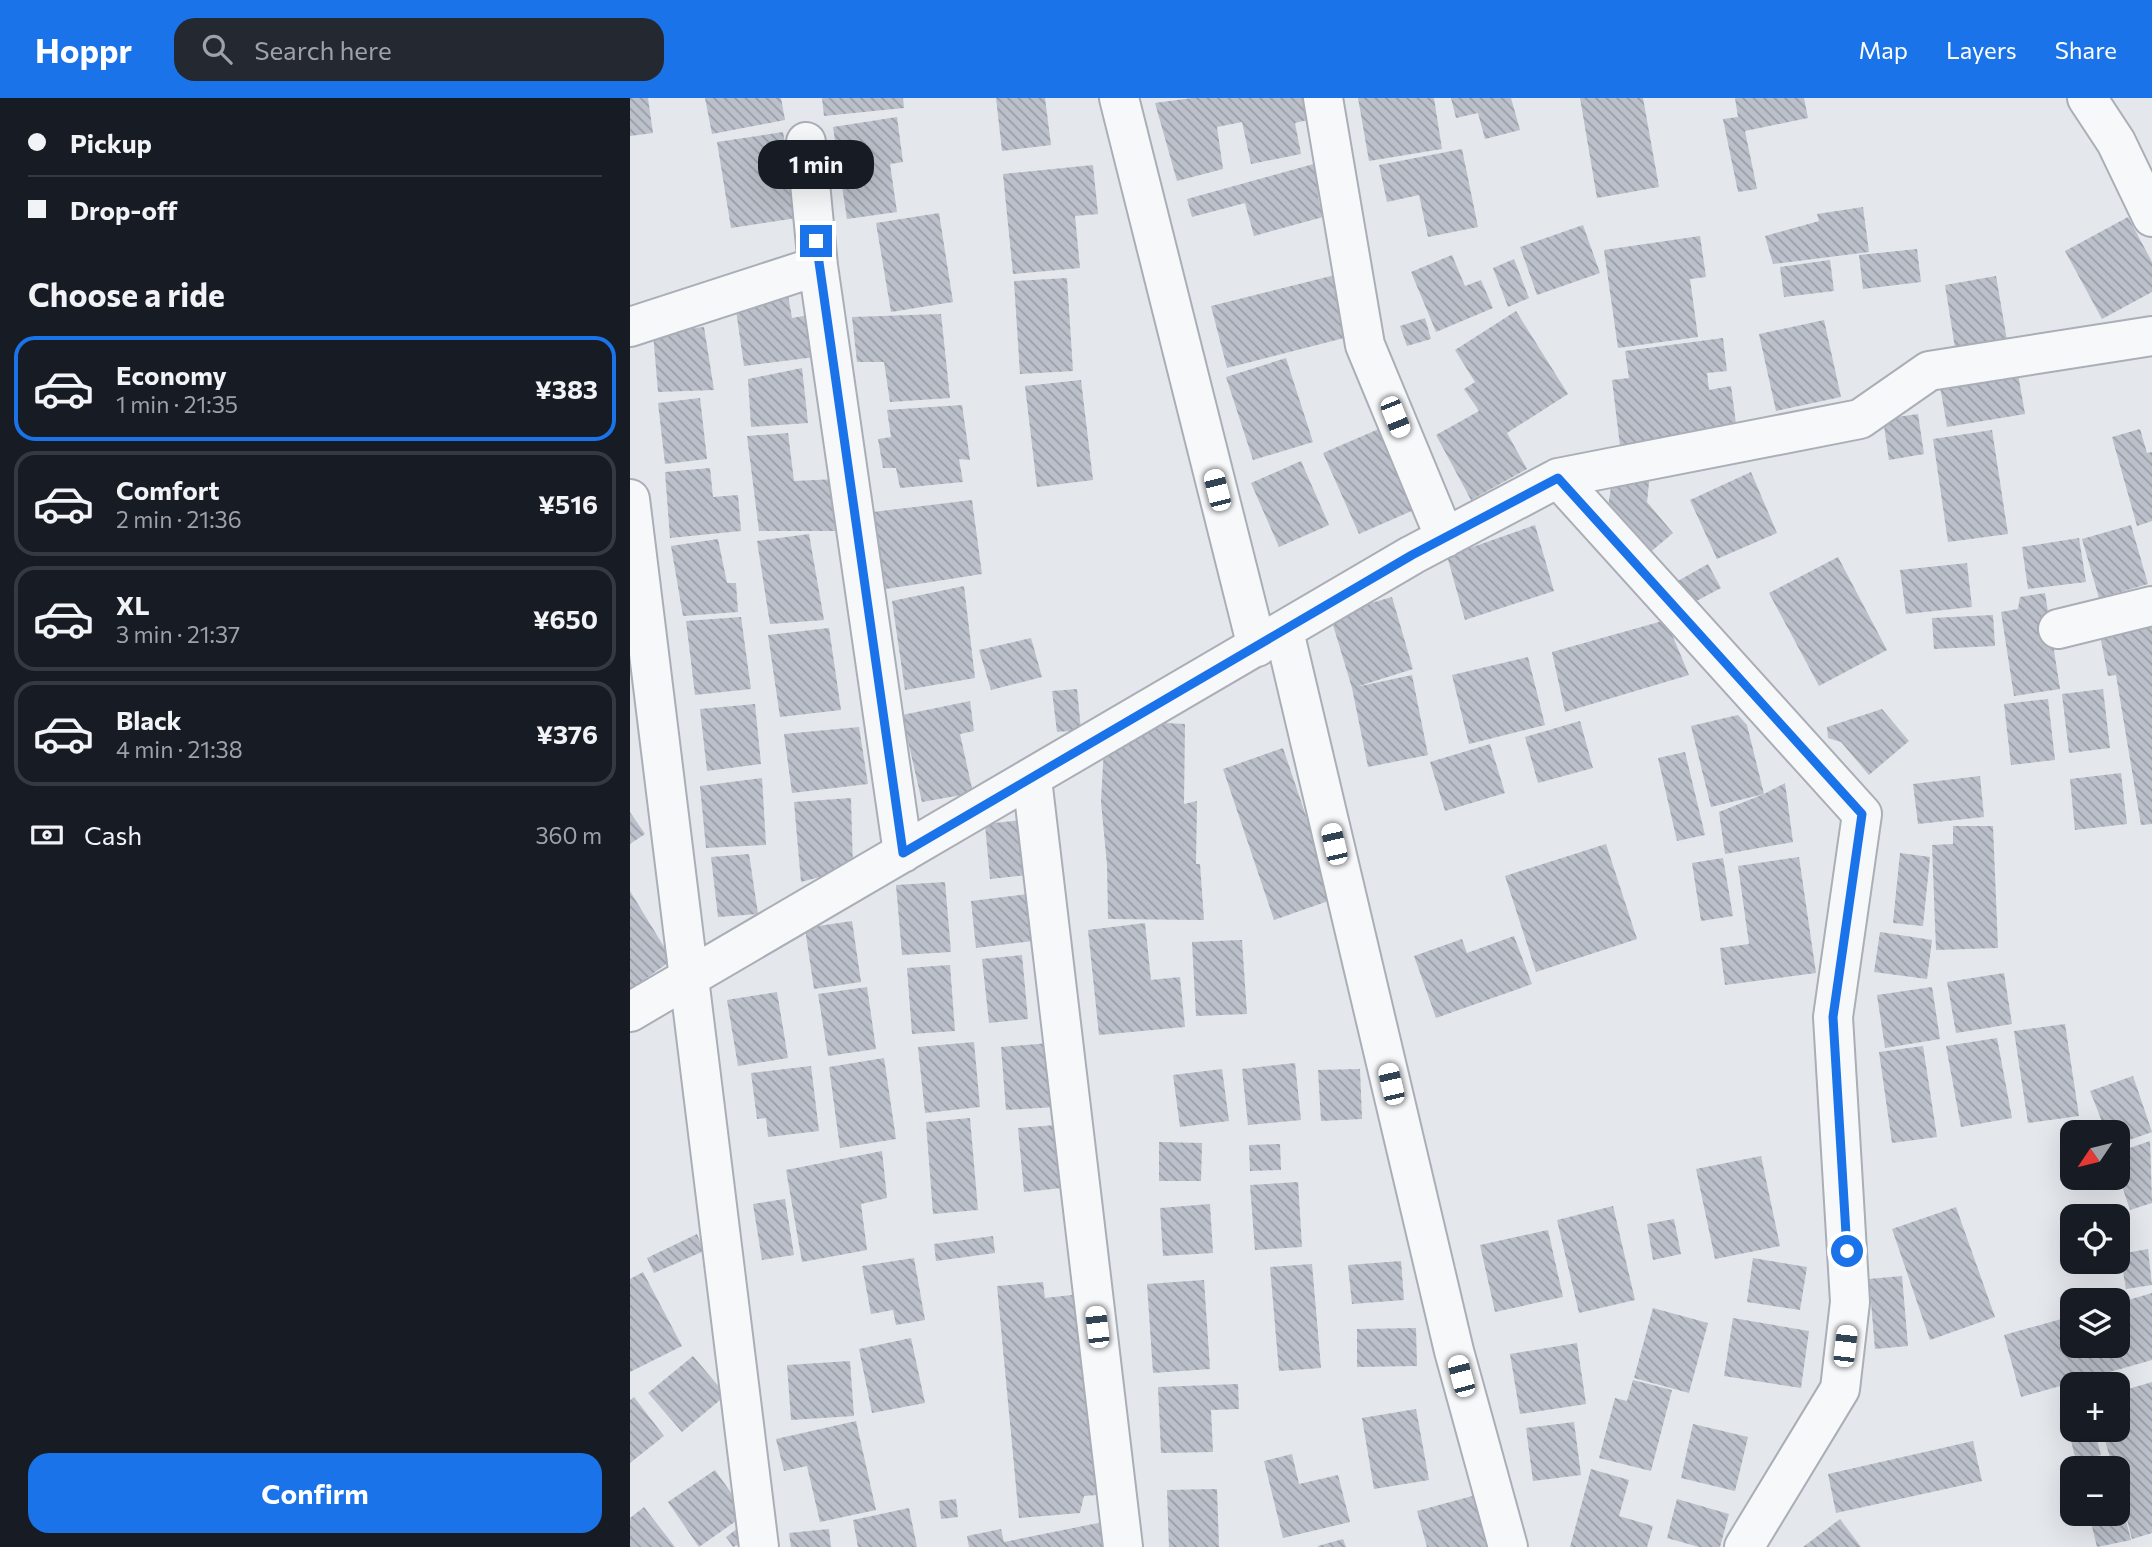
<!DOCTYPE html>
<html lang="en">
<head>
<meta charset="utf-8">
<style>
  body { margin:0; font-family:Commissioner,sans-serif; background:#242831; color:#f1f3f6; height:100vh; display:flex; flex-direction:column; font-size:26px; white-space:nowrap }
  * { box-sizing:border-box; margin:0 }
  p { font-size:23px; color:#9ea1a6 }
  .icon { flex:none; width:38px; height:38px; fill:none; stroke:currentColor; stroke-width:2; stroke-linecap:round; stroke-linejoin:round }
  .map { position:relative; flex:1; overflow:hidden }
  .side { display:flex; flex-direction:column; background:#171b24; width:630px }
  .side>* { flex:none }
  .guide { display:grid; align-content:center; height:154px; padding:0 28px; background:#171b24 }
  .needle { width:46px; rotate:235deg }
  .fabs { position:absolute; left:1430px; top:1022px; display:grid; gap:14px }
  .fabs a { display:grid; place-items:center; width:70px; height:70px; border-radius:14px; background:#171b24; box-shadow:0 7px 28px #0002; font-size:35px }
  .end { position:absolute; width:32px; height:32px; margin:-16px; border:9px solid #1a73e8; background:#fff; box-shadow:0 0 0 4px #fff }
  .from { border-radius:50% }
  .bubble { position:absolute; height:49px; border-radius:21px; background:#171b24; box-shadow:0 7px 28px #0002; font-size:23px; font-weight:700; line-height:49px; text-align:center }
  .car { position:absolute; width:21px; height:42px; margin:-21px -10px; border-radius:9px; box-shadow:0 0 5px 2px #0007; background:linear-gradient(#fff 24%,#345 0 40%,#fff 0 76%,#345 0 86%,#fff 0) }
  .guide b { display:flex; align-items:center; gap:24px; height:66px; font-size:26px }
  .guide b+b { border-top:2px solid #363941 }
  .guide i { width:18px; height:18px; background:#f1f3f6 }
  ul { padding:0; list-style:none }
  li { display:flex; align-items:center; gap:21px; height:105px; margin:0 14px 10px; padding:0 14px; border:4px solid #363941; border-radius:21px }
  li div { flex:1 }
  li b { display:block; font-size:26px }
  li em { font-style:normal; font-weight:700 }
  li.on { border-color:#1a73e8 }
  li>.icon { width:63px; height:63px; stroke-width:1.5 }
  h2 { padding:0 28px; font-size:32px; line-height:84px }
  .pay { display:flex; align-items:center; gap:18px; height:77px; padding:0 28px; font-size:26px }
  .pay p { margin-inline-start:auto }
  .primary-button { display:flex; gap:14px; margin-top:auto; padding:14px 28px }
  .primary-button a { flex:1; height:80px; border-radius:21px; background:#1a73e8; color:#fff; font-size:28px; font-weight:700; line-height:80px; text-align:center }
  header { display:flex; align-items:center; gap:42px; box-sizing:border-box; height:98px; padding:0 35px; background:#1a73e8; color:#fff }
  header strong { font-size:33px }
  nav { display:flex; gap:38px; margin-inline-start:auto; font-size:24px }
  .search { width:490px; height:63px; background:#242831; display:flex; align-items:center; gap:18px; box-sizing:border-box; padding:0 24px; border-radius:21px; color:#9ea1a6; font-size:26px }
  main { display:flex; flex:1; min-height:0 }
  .map>svg:first-child { display:block }
  .building { fill:url(#building-back-hatch) }
  .lines { fill:none; stroke-linecap:round; stroke-linejoin:round }
  .minor-casing { stroke:#a9aeb7; stroke-width:42 }
  .minor { stroke:#f7f8fa; stroke-width:38 }
  .route { stroke:#1a73e8; stroke-width:9 }
</style>
</head>
<body>
<header>
<strong>Hoppr</strong>
<div class="search"><svg class="icon" aria-label="search" viewBox="0 0 24 24"><circle cx="10" cy="10" r="6"/><path d="M15 15l6 6"/></svg>Search here</div>
<nav><a>Map</a><a>Layers</a><a>Share</a></nav>
</header>
<main>
<section class="side">
<div class="guide">
<b><i class="from"></i>Pickup</b>
<b><i></i>Drop-off</b>
</div>
<h2>Choose a ride</h2>
<ul>
<li class="on"><svg class="icon" aria-label="car" viewBox="0 0 24 24"><path d="M5 17H2v-5l4-1 3-4h7l3 4 3 1v5h-3M9 17h6M6 11h13"/><circle cx="7" cy="17" r="2"/><circle cx="17" cy="17" r="2"/></svg><div><b>Economy</b><p>1 min · 21:35</p></div><em>¥383</em></li>
<li><svg class="icon" aria-label="car" viewBox="0 0 24 24"><path d="M5 17H2v-5l4-1 3-4h7l3 4 3 1v5h-3M9 17h6M6 11h13"/><circle cx="7" cy="17" r="2"/><circle cx="17" cy="17" r="2"/></svg><div><b>Comfort</b><p>2 min · 21:36</p></div><em>¥516</em></li>
<li><svg class="icon" aria-label="car" viewBox="0 0 24 24"><path d="M5 17H2v-5l4-1 3-4h7l3 4 3 1v5h-3M9 17h6M6 11h13"/><circle cx="7" cy="17" r="2"/><circle cx="17" cy="17" r="2"/></svg><div><b>XL</b><p>3 min · 21:37</p></div><em>¥650</em></li>
<li><svg class="icon" aria-label="car" viewBox="0 0 24 24"><path d="M5 17H2v-5l4-1 3-4h7l3 4 3 1v5h-3M9 17h6M6 11h13"/><circle cx="7" cy="17" r="2"/><circle cx="17" cy="17" r="2"/></svg><div><b>Black</b><p>4 min · 21:38</p></div><em>¥376</em></li>
</ul>
<div class="pay"><svg class="icon" aria-label="cash" viewBox="0 0 24 24"><path d="M3 7h18v10H3z"/><circle cx="12" cy="12" r="2"/></svg>Cash<p>360 m</p></div>
<div class="primary-button"><a>Confirm</a></div>
</section>
<div class="map">
<svg width="1522" height="1449" viewBox="0 0 1522 1449">
  <defs>
    <pattern id="building-back-hatch" width="6" height="6" patternUnits="userSpaceOnUse" patternTransform="scale(1.75)"><rect width="6" height="6" fill="#bbc0ca"/><path d="M-1 5l2 2M0 0l6 6M5-1l2 2" fill="none" stroke="#989da6"/></pattern>
  </defs>
  <rect width="100%" height="100%" fill="#e4e7ec"/>
  <path class="building" d="M0 0H18L23 35 0 38Z
    M75 0H151L155 22 82 36Z
    M192 0H273L274 10 194 18Z
    M366 0H415L421 47 372 53Z
    M562 0H686L690 19 665 25 671 56 621 66 612 24 587 29 593 71 547 83 525 5Z
    M728 0H804L812 51 739 63Z
    M821 0H881L890 32 855 41 848 15 826 20Z
    M950 0H1013L1029 89 967 100Z
    M1105 0H1174L1178 20 1115 33 1127 91 1108 94 1093 21 1108 19Z
    M267 19 273 64 260 66 267 114 217 121 203 29Z
    M153 34 167 120 101 130 87 44Z
    M832 51 848 129 798 139 789 97 757 104 749 67Z
    M691 64 700 96 688 99 693 119 624 138 615 105 562 119 557 101Z
    M463 67 468 116 445 118 450 170 383 176 373 76Z
    M1233 109 1239 154 1143 166 1135 138 1189 123 1187 116Z
    M309 115 323 204 261 214 246 125Z
    M1498 119 1522 164V194L1472 221 1435 153Z
    M953 127 970 175 907 197 890 149Z
    M1070 138 1076 179 1060 181 1068 239 988 250 974 152Z
    M1287 151 1291 184 1233 191 1229 157Z
    M822 157 835 188 851 182 863 210 806 234 781 174Z
    M884 161 899 200 878 209 863 170Z
    M1200 162 1204 193 1154 199 1150 169Z
    M705 177 722 238 597 270 581 208Z
    M1366 178 1378 248 1326 256 1315 187Z
    M437 180 443 273 390 276 384 183Z
    M157 191 162 220 185 216 193 258 114 268 105 205Z
    M886 213 938 296 877 335 897 371 841 402 806 337 849 313 834 291 845 284 825 252Z
    M311 216 320 300 260 304 254 264H227L222 219Z
    M795 220 801 241 777 248 770 228Z
    M1194 222 1211 299 1146 313 1129 236Z
    M74 229 84 292 28 294 23 235Z
    M1093 240 1097 273 1077 275 1079 292 1101 288 1107 333 990 348 982 282 999 280 995 253Z
    M656 260 683 344 623 362 596 279Z
    M172 270 178 325 121 329 118 281Z
    M1388 276 1395 316 1317 329 1310 288Z
    M451 282 463 382 407 389 395 288Z
    M70 300 77 361 35 366 28 305Z
    M332 307 340 362 329 361 333 384 270 390 266 370H253L248 341 261 339 257 312Z
    M1288 316 1294 356 1259 362 1253 321Z
    M758 327 793 408 729 436 693 355Z
    M1510 331 1517 355 1522 354V423L1507 428 1482 339Z
    M1362 332 1378 436 1318 444 1303 341Z
    M158 335 164 383 208 381 214 433H129L117 338Z
    M671 363 699 427 649 449 621 385Z
    M1021 366 1017 404 1043 435 1017 457 978 409 983 376Z
    M80 370 83 399 108 397 111 433 40 440 35 374Z
    M1121 374 1147 435 1087 461 1060 402Z
    M342 402 352 476 256 491 243 414Z
    M905 427 924 493 835 522 817 458Z
    M1501 427 1518 486 1469 500 1452 441Z
    M179 436 194 522 140 526 127 443Z
    M1449 440 1456 484 1398 491 1392 449Z
    M88 441 97 485H106L108 514 53 518 41 448Z
    M1208 459 1257 552 1189 588 1139 495Z
    M1337 465 1342 509 1276 516 1270 472Z
    M1078 466 1091 490 1059 507 1046 484Z
    M334 488 345 580 275 592 262 503Z
    M1415 495 1430 591 1384 598 1371 514 1388 511 1390 499Z
    M762 499 783 571 726 589 782 577 798 657 738 669 722 590 700 517Z
    M1363 517 1365 548 1304 551 1302 520Z
    M111 519 121 591 65 597 56 523Z
    M1036 522 1059 577 935 614 922 554Z
    M1522 522V726L1511 727 1486 577 1478 578 1468 527Z
    M199 530 211 612 150 619 138 537Z
    M401 540 412 579 361 592 349 552Z
    M898 559 915 627 839 646 822 577Z
    M447 591 451 632 427 634 422 593Z
    M1473 591 1480 650 1439 655 1432 596Z
    M1418 601 1425 662 1381 667 1374 606Z
    M340 603 344 633 330 636 343 695 292 704 272 617Z
    M125 606 131 666 77 673 70 611Z
    M1252 611 1279 643 1239 677 1211 644 1198 640 1197 629Z
    M1108 617 1117 627 1134 696 1155 685 1163 744 1095 756 1089 714 1134 696 1081 709 1061 628Z
    M950 623 963 670 908 685 895 639Z
    M517 624 555 626 554 706 567 703 566 766H570L574 822 478 821 477 767 471 704 474 649 500 633 517 634Z
    M229 629 238 686 162 695 154 636Z
    M860 646 875 695 815 713 800 664Z
    M653 650 704 801 644 822 593 671Z
    M1055 654 1075 737 1047 743 1028 660Z
    M1491 675 1497 726 1445 732 1440 681Z
    M1350 678 1354 719 1288 726 1283 686Z
    M132 680 136 747 76 750 70 688Z
    M221 700 223 770 171 784 164 704Z
    M0 714 15 736 0 746Z
    M402 721 407 776 360 781 355 726Z
    M1323 728H1363L1368 850 1306 852 1302 747 1323 746Z
    M976 746 1007 841 906 874 875 778Z
    M1270 755 1300 759 1293 828 1263 825Z
    M119 756 128 816 88 819 81 759Z
    M1169 759 1186 875 1095 887 1090 850 1119 846 1108 768Z
    M1093 760 1103 818 1071 823 1062 765Z
    M315 784 321 854 272 857 266 787Z
    M0 793 42 862 0 892Z
    M398 796 403 843 346 850 341 803Z
    M222 823 231 884 184 891 175 830Z
    M515 825 521 882 550 879 555 929 469 937 458 832Z
    M1250 834 1302 842 1297 881 1244 874Z
    M884 838 902 886 806 920 784 858 832 841 837 855Z
    M612 842 617 916 566 918 562 844Z
    M392 857 398 921 359 925 352 861Z
    M320 867 325 933 282 936 277 870Z
    M1374 875 1382 926 1326 935 1317 884Z
    M237 889 246 951 198 958 188 896Z
    M1302 889 1310 941 1255 950 1247 897Z
    M147 894 158 960 108 968 97 902Z
    M1435 926 1449 1018 1398 1025 1384 933Z
    M1367 940 1382 1020 1331 1029 1316 948Z
    M344 944 350 1009 295 1015 288 949Z
    M420 945 425 1009 376 1012 371 949Z
    M1293 948 1307 1039 1262 1045 1249 954Z
    M254 960 266 1041 210 1050 199 969Z
    M665 965 671 1022 618 1027 612 971Z
    M181 968 189 1033 138 1039 136 1020 127 1021 121 975Z
    M592 971 599 1023 550 1029 543 977Z
    M730 971 732 1021 691 1023 688 972Z
    M1503 978 1522 1034 1488 1046V1034H1476L1460 993Z
    M340 1020 348 1112 303 1116 296 1024Z
    M426 1027 432 1090 394 1094 388 1030Z
    M1520 1043 1522 1105 1500 1112 1488 1076V1054Z
    M529 1044 572 1045 571 1083H529Z
    M650 1046 651 1072 620 1073 619 1047Z
    M252 1053 257 1100 231 1106 237 1152 172 1164 156 1072Z
    M1131 1058 1150 1148 1085 1161 1066 1071Z
    M668 1084 672 1149 625 1152 620 1087Z
    M155 1101 164 1157 132 1162 123 1106Z
    M580 1106 583 1155 533 1158 530 1110Z
    M983 1108 1005 1202 949 1215 927 1122Z
    M1326 1109 1365 1219 1300 1242 1262 1131Z
    M1044 1121 1051 1156 1023 1162 1017 1126Z
    M918 1132 933 1199 865 1214 850 1147Z
    M67 1136 74 1153 24 1175 17 1160Z
    M363 1138 365 1155 306 1163 304 1146Z
    M1518 1151 1522 1187 1496 1191 1490 1156Z
    M284 1160 295 1222 266 1227 263 1212 241 1216 232 1168Z
    M1123 1160 1177 1169 1170 1212 1117 1204Z
    M771 1163 774 1202 722 1206 718 1167Z
    M682 1166 691 1270 649 1273 640 1169Z
    M13 1174 52 1248 0 1274V1181Z
    M1272 1178 1278 1248 1245 1251 1239 1181Z
    M574 1182 580 1271 523 1275 517 1186Z
    M413 1184 415 1200 460 1195 478 1396 454 1398 450 1415 389 1420 367 1188Z
    M1522 1195V1262L1391 1299 1374 1237 1442 1218V1248H1488V1205Z
    M1023 1210 1078 1225 1059 1295 1004 1280Z
    M1103 1220 1179 1233 1171 1290 1094 1278Z
    M786 1230 787 1268 727 1269V1231Z
    M281 1240 295 1305 242 1315 229 1251Z
    M947 1245 956 1306 890 1316 880 1256Z
    M63 1258 96 1297 52 1334 18 1295Z
    M220 1263 224 1318 161 1322 157 1267Z
    M1003 1282 1042 1292 1021 1373 969 1360 985 1300 997 1303Z
    M1522 1284V1435L1502 1441 1488 1387V1370H1483L1472 1332H1488V1294Z
    M608 1286 609 1311 581 1312 583 1354 531 1355 528 1289Z
    M4 1299 34 1338 0 1365V1302Z
    M786 1311 799 1382 744 1391 732 1320Z
    M226 1323 246 1412 190 1424 177 1368 154 1373 146 1341Z
    M944 1324 951 1377 903 1383 896 1330Z
    M1063 1326 1118 1339 1105 1393 1051 1380Z
    M1442 1329V1332H1464L1471 1357 1446 1363 1438 1330Z
    M1343 1343 1352 1383 1206 1415 1198 1376Z
    M662 1356 669 1386 708 1377 720 1424 653 1440 634 1363Z
    M961 1371 999 1382 989 1418 1023 1428 1017 1449H940Z
    M85 1372 116 1416 69 1449 38 1404Z
    M587 1391 589 1449H539L537 1392Z
    M846 1397 860 1449H797L787 1413Z
    M1490 1400 1501 1442 1467 1449 1459 1416H1488V1401Z
    M326 1401 328 1419 311 1421 309 1403Z
    M1047 1401 1099 1416 1090 1449H1069L1037 1440Z
    M14 1409 45 1449H0V1420Z
    M279 1410 287 1449H228L223 1422Z
    M1210 1421 1231 1449H1173Z
    M473 1424 479 1449H339L337 1438 371 1431 374 1444Z
    M108 1430 116 1443 103 1449 96 1439Z
    M199 1431 201 1449H161L159 1435Z
    M713 1441 716 1449H688V1448Z"/>
  <g class="lines">
    <g class="minor-casing">
      <path id="minor" d="M489 0 627 549
        M693 0 735 247 815 440
        M1457 0 1486 44 1522 119
        M176 44 188 168 273 755
        M0 229 188 168
        M928 380 1232 716 1203 919 1220 1204 1210 1291 1114 1449
        M0 401 129 1449
        M1428 531 1522 508
        M654 533 824 1253 878 1449
        M402 681 493 1449
        M0 914 782 457 928 380 1230 321 1299 273 1522 238"/>
    </g>
    <use href="#minor" class="minor"/>
  </g>
  <g class="lines">
    <path class="route" d="M186 143 273 755 782 457 928 380 1232 716 1203 919 1217 1153"/>
  </g>
</svg>
<div class="fabs">
<a><svg class="needle" viewBox="-14 -14 28 28"><path d="M0-13l5 13h-10z" fill="#e53935"/><path d="M0 13l5-13h-10z" fill="#9ea1a6"/></svg></a>
<a><svg class="icon" aria-label="locate" viewBox="0 0 24 24"><circle cx="12" cy="12" r="6"/><path d="M12 2v4M12 18v4M2 12h4M18 12h4"/></svg></a>
<a><svg class="icon" aria-label="layers" viewBox="0 0 24 24"><path d="M12 4l9 5-9 5-9-5zM3 14l9 5 9-5"/></svg></a>
<a>+</a>
<a>−</a>
</div>
<i class="end from" style="left:1217px;top:1153px"></i>
<i class="end" style="left:186px;top:143px"></i>
<div class="bubble" style="left:128px;top:42px;width:116px">1 min</div>
<i class="car" style="left:765px;top:319px;rotate:158deg"></i>
<i class="car" style="left:587px;top:392px;rotate:346deg"></i>
<i class="car" style="left:704px;top:746px;rotate:347deg"></i>
<i class="car" style="left:761px;top:986px;rotate:347deg"></i>
<i class="car" style="left:467px;top:1229px;rotate:353deg"></i>
<i class="car" style="left:1215px;top:1248px;rotate:7deg"></i>
<i class="car" style="left:831px;top:1278px;rotate:345deg"></i>
</div>
</main>
</body>
</html>
